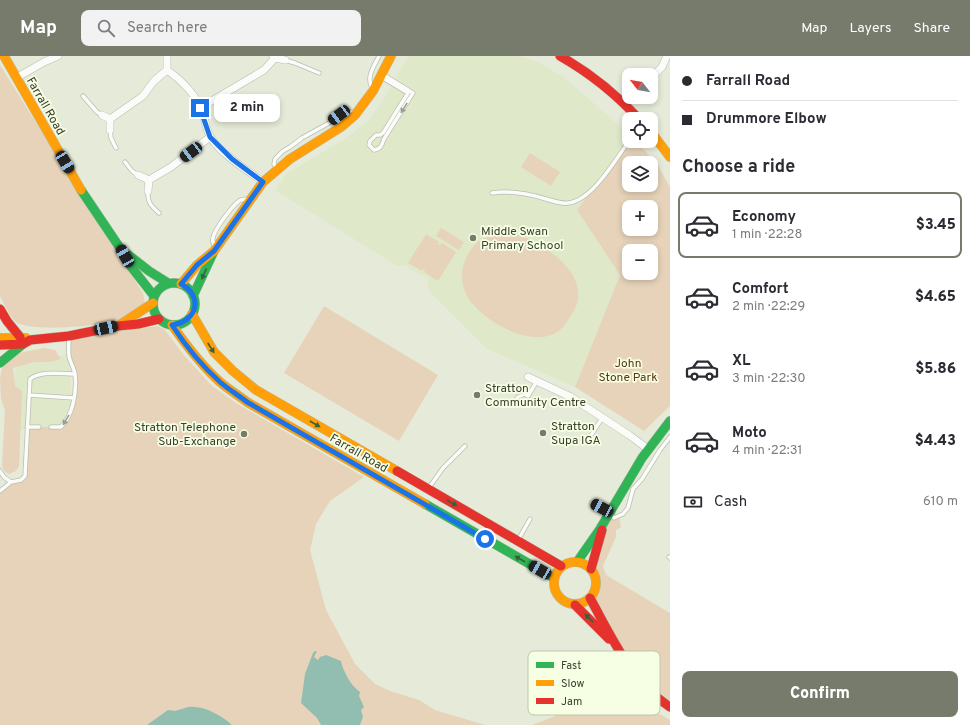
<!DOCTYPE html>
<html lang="en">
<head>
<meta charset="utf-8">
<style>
  body { margin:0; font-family:Overpass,sans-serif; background:#f2f2f3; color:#2b2b33; height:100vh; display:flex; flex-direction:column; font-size:15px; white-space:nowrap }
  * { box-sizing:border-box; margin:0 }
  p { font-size:13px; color:#7c7c81 }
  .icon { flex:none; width:22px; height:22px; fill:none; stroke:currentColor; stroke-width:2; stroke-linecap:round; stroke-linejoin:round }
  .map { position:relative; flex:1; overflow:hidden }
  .panel { display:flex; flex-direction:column; background:#fff; width:300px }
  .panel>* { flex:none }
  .guide { display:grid; align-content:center; height:88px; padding:0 12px; background:#fff }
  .needle { width:26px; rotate:301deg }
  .fabs { position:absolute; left:622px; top:12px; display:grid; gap:8px }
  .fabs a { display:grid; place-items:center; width:36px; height:36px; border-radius:8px; background:#fff; box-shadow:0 2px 6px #0003; font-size:20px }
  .end { position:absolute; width:18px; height:18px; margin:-9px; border:5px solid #1a73e8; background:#fff; box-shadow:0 0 0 2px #fff }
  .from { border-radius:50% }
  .bubble { position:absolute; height:28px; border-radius:8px; background:#fff; box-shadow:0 2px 6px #0003; font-size:13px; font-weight:800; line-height:28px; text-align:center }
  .car { position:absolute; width:12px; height:24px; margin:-12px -6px; border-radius:5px; box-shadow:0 0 3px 1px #0007; background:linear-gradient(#222 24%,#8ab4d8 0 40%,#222 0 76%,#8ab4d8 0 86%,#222 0) }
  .guide b { display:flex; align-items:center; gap:14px; height:38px; font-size:15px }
  .guide b+b { border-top:1px solid #e1e1e2 }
  .guide i { width:10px; height:10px; background:#2b2b33 }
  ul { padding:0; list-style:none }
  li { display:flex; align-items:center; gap:12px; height:66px; margin:0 8px 6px; padding:0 4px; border:2px solid transparent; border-radius:8px }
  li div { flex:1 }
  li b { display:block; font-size:15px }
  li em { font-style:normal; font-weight:800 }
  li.on { border-color:#767b6b }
  li>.icon { width:36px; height:36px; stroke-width:1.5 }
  h2 { padding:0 12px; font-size:18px; line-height:48px }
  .pay { display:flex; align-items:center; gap:10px; height:44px; padding:0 12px; font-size:15px }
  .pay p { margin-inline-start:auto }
  .action { display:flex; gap:8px; margin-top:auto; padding:8px 12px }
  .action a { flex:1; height:46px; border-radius:8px; background:#767b6b; color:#fff; font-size:16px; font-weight:800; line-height:46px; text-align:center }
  header { display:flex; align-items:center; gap:24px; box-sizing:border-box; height:56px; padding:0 20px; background:#767b6b; color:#fff }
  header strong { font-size:19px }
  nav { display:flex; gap:22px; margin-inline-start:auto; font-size:14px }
  .search { width:280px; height:36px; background:#f2f2f3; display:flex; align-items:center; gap:10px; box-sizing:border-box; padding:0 14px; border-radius:8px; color:#7c7c81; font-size:15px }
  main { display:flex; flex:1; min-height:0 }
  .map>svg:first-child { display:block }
  .built { fill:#dfe9c9 }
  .green { fill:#e6d3ba; fill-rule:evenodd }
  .water { fill:#91beb1 }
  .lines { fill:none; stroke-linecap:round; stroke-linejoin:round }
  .lane-casing { stroke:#b9beaf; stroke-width:5 }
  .street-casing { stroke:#b9beaf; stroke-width:8 }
  .fast-casing { stroke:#b9beaf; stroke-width:10 }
  .slow-casing { stroke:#b9beaf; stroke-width:10 }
  .jam-casing { stroke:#b9beaf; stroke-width:10 }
  .lane { stroke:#fbfcf9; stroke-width:3.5 }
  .street { stroke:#fbfcf9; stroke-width:7 }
  .fast { stroke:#30b455; stroke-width:9 }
  .slow { stroke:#ff9f0a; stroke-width:9 }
  .jam { stroke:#e5322d; stroke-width:9 }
  .oneway { fill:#9a9d94 }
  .oneway2 { fill:#37613b }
  .route { stroke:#1a73e8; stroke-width:5 }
  .poi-dot { fill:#767b6b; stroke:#f6ffe3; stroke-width:1.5 }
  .labels { text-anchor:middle; stroke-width:3.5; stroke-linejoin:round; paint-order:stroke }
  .street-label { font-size:12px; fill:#3a3e30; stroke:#f6ffe3 }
  .poi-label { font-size:12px; fill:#3a3e30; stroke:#f6ffe3; text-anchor:start }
  .park-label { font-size:12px; fill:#5c350d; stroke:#f6ffe3 }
  .key { fill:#f6ffe3; stroke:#bec5ad; stroke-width:1 }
  .key-label { font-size:11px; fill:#3a3e30 }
</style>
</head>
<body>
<header>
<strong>Map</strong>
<div class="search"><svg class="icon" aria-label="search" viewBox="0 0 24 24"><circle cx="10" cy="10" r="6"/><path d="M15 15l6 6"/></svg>Search here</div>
<nav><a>Map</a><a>Layers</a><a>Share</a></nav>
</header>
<main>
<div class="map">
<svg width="670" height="669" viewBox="0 0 670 669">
  <rect width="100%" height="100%" fill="#e5ebd8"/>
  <path class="built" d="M408 0H519L538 6 565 22 629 78V84L577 154 620 219 575 331 487 293 430 236 427 227 429 224 404 209 397 210 275 134 279 127H281L286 118 343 84 367 66 384 43Z
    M69 299 73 370 15 374 13 320 22 301Z"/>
  <path class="green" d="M0 9 143 237 145 248C138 252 132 258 125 262 109 270 29 277 16 266 9 260 5 249 0 240Z
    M629 84 636 85 657 108 670 131V350L644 375 575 331 620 219 577 154ZM629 107H651V129H629ZM629 151H651V173H629ZM629 195H651V217H629Z
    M530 97 560 116 551 130 521 111Z
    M441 172 464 186 459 194 436 180Z
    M426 178 439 186 438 188 440 189 442 187 456 196 438 225 424 216 425 214 423 213 422 215 408 207Z
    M501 178C505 178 509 177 513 178 538 183 582 212 578 241 578 249 574 255 570 261 565 270 559 277 548 280 522 287 478 262 466 238 460 225 461 211 467 200 476 184 483 181 501 178Z
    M324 250 438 319 399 385 284 317Z
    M157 270 164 273 183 298 211 329 236 347 364 421 330 445 316 468 310 494 326 554 355 608 375 628 390 635 419 644 435 654 485 669H0V435L11 426 21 424 25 416 27 371H61L65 367 74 342 75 318 69 299V280L120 275Z
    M44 292 55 294 61 303 50 306H34L13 312 15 330 21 334 22 337 19 410 16 415 9 418 5 416 2 410 5 354 1 343 0 322 2 312 19 297Z
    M609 456 614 462 619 460 621 471 616 474V481L603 510 606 519 670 557V651L655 640 590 542C597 532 597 524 591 513Z
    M618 607 658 657 670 664V669H532L553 661 590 632Z"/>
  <path class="water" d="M315 595H317L314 601 318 604 320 601 326 599 341 605C343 615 351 630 360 636L359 640 364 651 361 654 363 661 360 669H321L317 662 301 647 305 618 313 597Z
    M188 651C203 649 221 659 232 669H147L168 654 175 655Z"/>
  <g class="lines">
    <g class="lane-casing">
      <path id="lane" d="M285 4 295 7 319 17
        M383 22 408 37 383 77 380 79H376L370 85 369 89 374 94C381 93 382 89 384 83L413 37 384 19
        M372 32C366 21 374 10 379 0
        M83 40 97 56 102 59
        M110 74 111 82 116 92
        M125 106 132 115 138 119
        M276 112 274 108 275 103 283 95 290 91 302 82 329 67 339 59 344 56H354
        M148 135C147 146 151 150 159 157
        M492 137C510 134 529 138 546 143 553 145 561 148 568 147 592 145 616 103 629 85
        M216 191C213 188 212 186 213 182 214 174 232 150 239 145 242 143 245 143 248 143
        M29 339 74 342
        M515 345 518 341 525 338 528 340 537 325
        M27 371H39
        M51 371H61C73 359 77 336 75 318 74 312 70 306 69 300 68 294 69 288 69 281
        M592 378 602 362
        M0 415 4 421 11 426
        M428 433 443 412 465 390
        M0 435 11 426 21 424 25 420 30 323C41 314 61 318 75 318
        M592 447 609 456 614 462 623 458 628 452 633 433 642 423 660 394 670 381
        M518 484 530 463
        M669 501 670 502"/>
    </g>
    <g class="street-casing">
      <path id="street" d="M167 0V14C181 24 194 36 201 53 205 62 206 74 211 82 223 100 246 113 263 126
        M273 0 275 2 285 4
        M16 22 44 6 58 0
        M651 22 662 11 667 0
        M625 47 630 41
        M200 52 264 14 275 2
        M102 59 110 63V74
        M110 63 143 40 154 25 167 14
        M138 119 149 124 148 135
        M149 124 171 111 210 81
        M528 321 571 341 629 379 648 393"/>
    </g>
    <g class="fast-casing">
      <path id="fast" d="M81 134 120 192 129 208 154 240
        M126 197 149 215 168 227
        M153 248a21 21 0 1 1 42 0a21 21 0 1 1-42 0Z
        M193 240 213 197
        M0 307 23 288
        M425 448 554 522
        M577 506 600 473 642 402 670 365"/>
    </g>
    <g class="slow-casing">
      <path id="slow" d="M4 0 81 134
        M651 76 670 101
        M181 228 197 209 214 195 263 126 290 103 341 71 355 59 373 35 391 0
        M192 258 214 296 233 315 256 334 397 415
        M172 269C186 289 201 309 220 326 228 333 238 339 247 346L425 448
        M118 270 153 247
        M0 282H26
        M554 527a21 21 0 1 1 42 0a21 21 0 1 1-42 0Z"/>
    </g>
    <g class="jam-casing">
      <path id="jam" d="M560 0C590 17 616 38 639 63
        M0 253 7 265 20 281
        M0 289 23 288 30 284 69 280 118 270 138 268 159 263
        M397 415 561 510
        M591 513 602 474
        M590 542C611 580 632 627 670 651
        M575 549 609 583"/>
    </g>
    <use href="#lane" class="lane"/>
    <use href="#street" class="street"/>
    <use href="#fast" class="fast"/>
    <use href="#slow" class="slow"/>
    <use href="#jam" class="jam"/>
  </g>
  <defs><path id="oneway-solid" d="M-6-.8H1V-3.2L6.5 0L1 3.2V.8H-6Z"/></defs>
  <g class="oneway">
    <use href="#oneway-solid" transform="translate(404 52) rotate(122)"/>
    <use href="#oneway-solid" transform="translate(66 364) rotate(121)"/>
  </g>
  <g class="oneway2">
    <use href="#oneway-solid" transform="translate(204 218) rotate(114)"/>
    <use href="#oneway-solid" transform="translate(211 292) rotate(57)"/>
    <use href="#oneway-solid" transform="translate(315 368) rotate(30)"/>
    <use href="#oneway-solid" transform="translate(452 447) rotate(30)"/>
    <use href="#oneway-solid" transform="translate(520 503) rotate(-150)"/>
    <use href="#oneway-solid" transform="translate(589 562) rotate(-136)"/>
  </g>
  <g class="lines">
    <path class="route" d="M200 52 210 81 232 103 263 126 214 195 197 209 181 228C204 240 197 266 172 269 185 289 201 309 220 326 228 333 238 339 247 346L485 483"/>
  </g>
  <g class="poi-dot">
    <circle cx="473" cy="182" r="4"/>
    <circle cx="477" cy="339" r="4"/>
    <circle cx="543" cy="377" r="4"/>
    <circle cx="244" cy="378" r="4"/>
  </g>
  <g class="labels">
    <g class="street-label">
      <text transform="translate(46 50) rotate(60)" y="4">Farrall Road</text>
      <text transform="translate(359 397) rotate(30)" y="4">Farrall Road</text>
    </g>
    <g class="poi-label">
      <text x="481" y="179">Middle Swan<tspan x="481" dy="14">Primary School</tspan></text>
      <text x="485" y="336">Stratton<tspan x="485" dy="14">Community Centre</tspan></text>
      <text x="551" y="374">Stratton<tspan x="551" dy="14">Supa IGA</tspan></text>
      <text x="236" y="375" text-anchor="end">Stratton Telephone<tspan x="236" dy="14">Sub-Exchange</tspan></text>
    </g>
    <g class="park-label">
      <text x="628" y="311">John<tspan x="628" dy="14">Stone Park</tspan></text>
    </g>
  </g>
  <rect x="528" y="595" width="132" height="64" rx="6" class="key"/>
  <rect x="536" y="606" width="18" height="6" fill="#30b455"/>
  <rect x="536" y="624" width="18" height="6" fill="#ff9f0a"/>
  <rect x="536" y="642" width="18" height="6" fill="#e5322d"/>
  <g class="key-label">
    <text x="561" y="613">Fast</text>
    <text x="561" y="631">Slow</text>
    <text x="561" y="649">Jam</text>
  </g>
</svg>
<div class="fabs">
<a><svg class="needle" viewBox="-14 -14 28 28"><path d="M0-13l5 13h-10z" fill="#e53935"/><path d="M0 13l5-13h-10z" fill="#7c7c81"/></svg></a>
<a><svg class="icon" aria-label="locate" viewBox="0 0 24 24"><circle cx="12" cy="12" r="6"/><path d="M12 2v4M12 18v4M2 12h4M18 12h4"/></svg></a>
<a><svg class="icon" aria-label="layers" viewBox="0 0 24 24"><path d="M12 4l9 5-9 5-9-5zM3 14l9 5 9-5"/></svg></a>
<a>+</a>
<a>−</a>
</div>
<i class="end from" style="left:485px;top:483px"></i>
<i class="end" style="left:200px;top:52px"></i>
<div class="bubble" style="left:214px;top:38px;width:66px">2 min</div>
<i class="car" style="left:339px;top:59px;rotate:233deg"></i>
<i class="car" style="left:191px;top:96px;rotate:233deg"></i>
<i class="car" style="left:65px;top:106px;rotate:149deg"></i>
<i class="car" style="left:125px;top:200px;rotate:330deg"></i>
<i class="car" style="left:106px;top:272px;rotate:78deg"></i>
<i class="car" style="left:602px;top:452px;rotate:298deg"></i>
<i class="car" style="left:540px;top:514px;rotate:300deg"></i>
</div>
<section class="panel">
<div class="guide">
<b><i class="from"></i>Farrall Road</b>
<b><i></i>Drummore Elbow</b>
</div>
<h2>Choose a ride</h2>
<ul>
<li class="on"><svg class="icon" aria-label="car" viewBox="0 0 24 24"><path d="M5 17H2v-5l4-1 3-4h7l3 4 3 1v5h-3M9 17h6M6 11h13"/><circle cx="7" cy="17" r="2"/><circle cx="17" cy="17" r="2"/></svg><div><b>Economy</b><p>1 min · 22:28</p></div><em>$3.45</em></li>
<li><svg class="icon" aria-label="car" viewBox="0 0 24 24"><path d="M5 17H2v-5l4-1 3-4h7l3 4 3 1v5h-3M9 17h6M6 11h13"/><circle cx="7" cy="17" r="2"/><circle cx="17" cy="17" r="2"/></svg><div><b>Comfort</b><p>2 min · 22:29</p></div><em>$4.65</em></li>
<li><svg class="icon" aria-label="car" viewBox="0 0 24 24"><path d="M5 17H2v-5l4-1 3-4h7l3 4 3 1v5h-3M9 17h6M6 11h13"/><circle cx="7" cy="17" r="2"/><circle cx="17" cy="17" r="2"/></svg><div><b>XL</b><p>3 min · 22:30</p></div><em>$5.86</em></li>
<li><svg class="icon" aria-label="car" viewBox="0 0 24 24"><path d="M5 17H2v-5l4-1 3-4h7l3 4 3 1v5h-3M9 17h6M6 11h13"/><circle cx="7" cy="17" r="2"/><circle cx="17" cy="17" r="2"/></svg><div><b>Moto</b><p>4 min · 22:31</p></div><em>$4.43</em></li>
</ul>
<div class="pay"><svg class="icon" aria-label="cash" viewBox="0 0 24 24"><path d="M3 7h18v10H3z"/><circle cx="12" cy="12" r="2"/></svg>Cash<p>610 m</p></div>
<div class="action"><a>Confirm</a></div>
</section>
</main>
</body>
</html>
